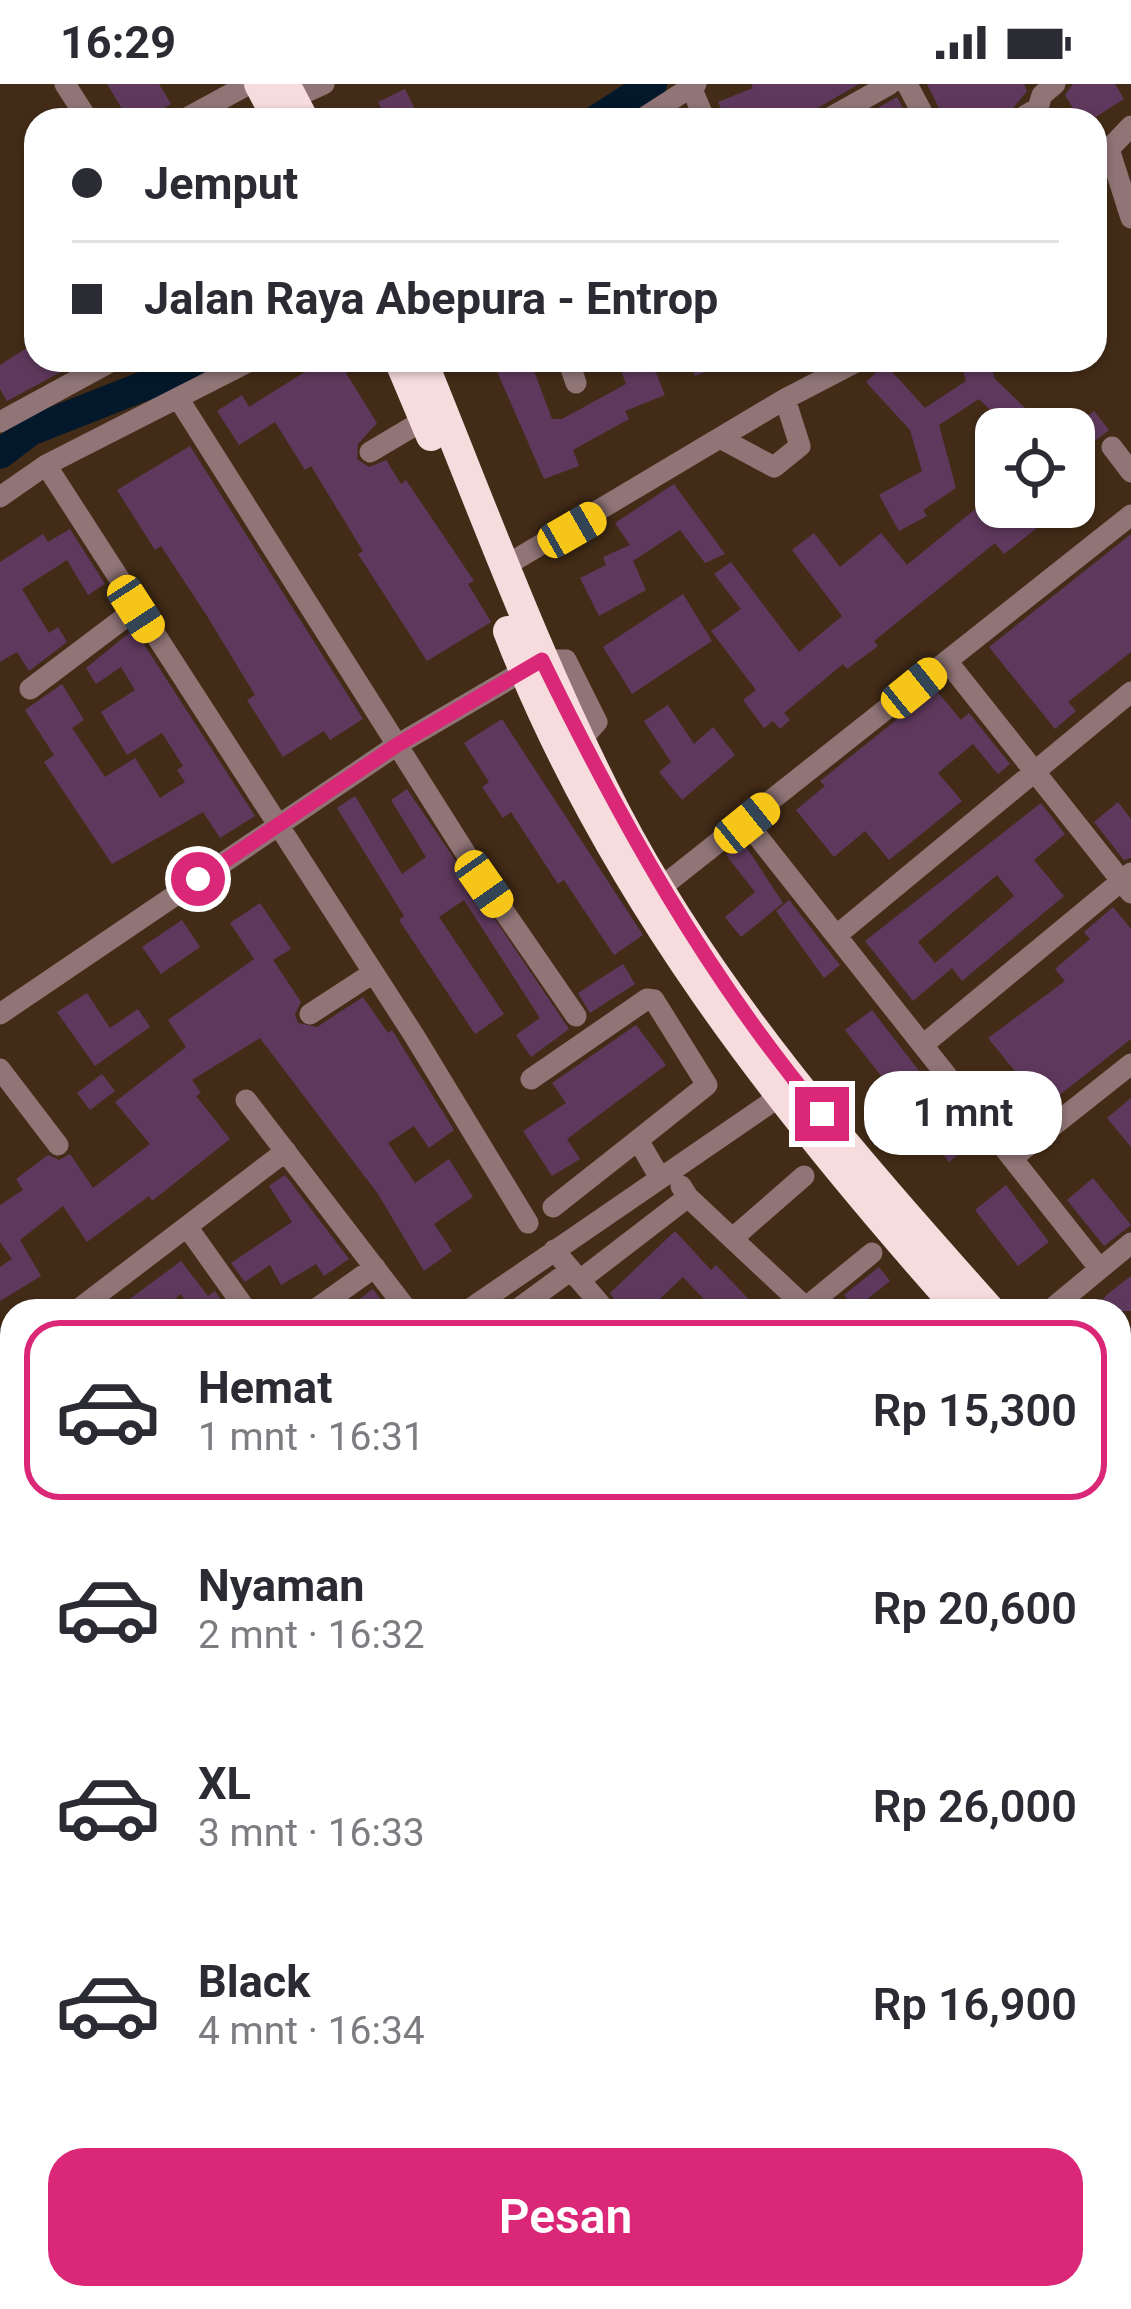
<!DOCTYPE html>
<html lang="id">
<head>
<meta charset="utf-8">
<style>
  body { margin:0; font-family:Roboto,sans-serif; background:#f7f7f7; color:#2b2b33; height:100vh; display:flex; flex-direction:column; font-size:45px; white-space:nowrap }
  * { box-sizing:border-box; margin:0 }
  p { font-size:39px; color:#7c7c81 }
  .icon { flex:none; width:66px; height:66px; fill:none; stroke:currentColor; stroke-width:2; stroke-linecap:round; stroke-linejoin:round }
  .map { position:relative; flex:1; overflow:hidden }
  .sheet { position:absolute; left:0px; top:1215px; width:1131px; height:1011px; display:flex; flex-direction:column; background:#fff; border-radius:36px 36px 0 0; box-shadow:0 3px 9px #0004 }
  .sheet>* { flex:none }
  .top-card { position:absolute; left:24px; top:24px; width:1083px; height:264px; border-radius:36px; box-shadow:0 3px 9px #0004; display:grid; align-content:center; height:264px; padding:0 48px; background:#fff }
  .fabs { position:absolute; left:975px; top:324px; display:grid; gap:24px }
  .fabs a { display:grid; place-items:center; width:120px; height:120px; border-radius:24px; background:#fff; box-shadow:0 3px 9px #0004; font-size:60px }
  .end { position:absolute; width:54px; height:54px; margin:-27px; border:15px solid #db2777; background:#fff; box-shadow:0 0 0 6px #fff }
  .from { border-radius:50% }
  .bubble { position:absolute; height:84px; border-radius:36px; background:#fff; box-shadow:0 3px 9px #0004; font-size:39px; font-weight:600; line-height:84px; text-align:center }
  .car { position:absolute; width:36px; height:72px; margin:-36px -18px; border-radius:15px; box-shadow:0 0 9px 3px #0007; background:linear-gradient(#f5c518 24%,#345 0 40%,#f5c518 0 76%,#345 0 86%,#f5c518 0) }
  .top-card b { display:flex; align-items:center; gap:42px; height:114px; font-size:45px }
  .top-card b+b { border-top:3px solid #e1e1e2 }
  .top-card i { width:30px; height:30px; background:#2b2b33 }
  ul { padding:21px 0 0; list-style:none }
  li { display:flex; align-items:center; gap:36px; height:180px; margin:0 24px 18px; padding:0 24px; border:6px solid transparent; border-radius:36px }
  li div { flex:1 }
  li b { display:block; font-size:45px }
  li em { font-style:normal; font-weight:600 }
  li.active { border-color:#db2777 }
  li>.icon { width:108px; height:108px; stroke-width:1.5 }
  .primary-button { display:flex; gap:24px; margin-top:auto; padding:24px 48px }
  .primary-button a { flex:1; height:138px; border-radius:36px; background:#db2777; color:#fff; font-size:48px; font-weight:600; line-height:138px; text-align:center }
  .status { display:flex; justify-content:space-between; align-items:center; height:84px; padding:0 60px; background:#fff; direction:ltr }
  .status svg { height:33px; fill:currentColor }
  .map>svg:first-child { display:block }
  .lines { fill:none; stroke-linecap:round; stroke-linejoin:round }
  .river { stroke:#03182b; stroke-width:30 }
  .building { fill:#5f395d; fill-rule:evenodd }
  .minor { stroke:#907476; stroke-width:21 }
  .highway { stroke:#f7dcde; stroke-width:30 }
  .route { stroke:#db2777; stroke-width:15 }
</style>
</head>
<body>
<div class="status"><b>16:29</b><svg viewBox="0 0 49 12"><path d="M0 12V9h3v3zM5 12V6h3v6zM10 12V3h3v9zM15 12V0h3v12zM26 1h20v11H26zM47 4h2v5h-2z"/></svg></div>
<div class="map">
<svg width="1131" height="2225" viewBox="0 0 1131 2225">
  <rect width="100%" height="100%" fill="#432c17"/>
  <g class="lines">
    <path class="river" d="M596 36 652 0
      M0 370 30 347 210 276"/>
  </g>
  <path class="building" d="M107 0H159L171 20 145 36H129Z
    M751 0H859L819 23 811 36H726L718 18 753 4Z
    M927 0H1024L1027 7 1003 36H945Z
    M1115 0 1124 15 1091 36H1080L1065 11 1073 0Z
    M405 5 420 36H387L378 18Z
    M897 13 909 36H857Z
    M36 258V276H83L7 317 0 305V281Z
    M324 276H367L346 289 377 339 358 360 357 375 369 383 386 376 401 400 406 396 474 497 468 500 491 538 427 577 358 470 363 467 311 382 305 386 275 338 239 361 217 327 242 311 249 323Z
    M492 276H530L552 335H562L626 300 617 276H651L665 311 625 327 629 335 573 366 579 382 544 395Z
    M688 276H734L695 292Z
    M960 276H990L995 295 1047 345H1010L979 315 939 341 956 404 923 426 927 432 899 447 879 411 922 387 910 346 866 298 885 280 925 324 966 297Z
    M1094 327 1109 346 1074 373V342Z
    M190 362 363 635 330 656 324 647 283 673 247 616 255 611 207 532 161 462 155 466 117 406Z
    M674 400 725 470 705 479 680 446 633 477 646 506 599 532 580 494 606 481 603 473 630 461 615 439Z
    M996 408V423H1028L1042 440 1004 470 995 459 874 557 878 562 847 585 843 580 784 629 790 636 780 645 773 637 764 644 743 616 756 606 711 547 741 525 714 490 731 478 799 568 842 532 792 466 814 449 840 483 881 449 907 481Z
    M70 445 105 500 88 511 67 476 22 505 49 549 58 543 67 558 29 587 17 568 0 578V478L43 450 48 458Z
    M1131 450V568L1068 618 1076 627 1055 645 989 563Z
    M683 510 712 557 632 610 603 563Z
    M134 545 255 732 220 754 203 728 112 780 44 678 54 671 25 626 62 600 84 636 72 644 105 693 135 674 160 714 185 698 177 686 183 682 162 649 127 671 101 628 135 606 121 583 96 600 86 584Z
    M935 605 961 636 969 629 1010 680 998 690 973 660 938 689 962 717 929 744 889 776 865 747 834 773 796 726 825 702 820 697Z
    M668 621 694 660 713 643 735 671 682 716 659 688 671 678 644 637Z
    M502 635 643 851 614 871 564 796 558 800 511 728 503 734 482 703 489 698 464 659Z
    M407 705 569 945 531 973 516 951 540 934 464 816 439 833 504 930 475 950 399 836 404 832 337 724 355 712 402 790 426 773 391 716Z
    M1118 718 1131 735V774L1124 776 1094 738Z
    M1041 719 1065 750 1034 776 1064 812 962 897 952 884 913 917 865 857ZM997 791 1014 812 935 879 918 858Z
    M743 758 783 819 741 853 725 833 755 808 726 771Z
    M789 816 840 881 824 894 776 827Z
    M260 819 291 865 273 876 301 918 295 930 298 939 317 943 363 913 388 949 392 946 454 1046 429 1064 414 1042 388 1059 415 1099 449 1075 473 1113 434 1140 452 1167 424 1187 378 1110 260 954 192 996 201 1009 196 1012 230 1055 152 1117 149 1112 87 1158 63 1122 20 1156 41 1192 0 1217V1183L12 1175 0 1158V1121L23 1106 16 1095 48 1071 59 1076 70 1070 93 1104 150 1060 115 1018 186 963 168 936 254 875 230 839Z
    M1113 823 1131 845V955L1044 1023 988 954 1065 897 1055 885 1090 855 1084 848Z
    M182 836 200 863 161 890 142 863Z
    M623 880 635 900 590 929 578 909Z
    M87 909 110 944 138 925 150 943 95 982 57 928Z
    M872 926 974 1058 949 1078 845 946Z
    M636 941 666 981 567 1055 580 1075 552 1092 523 1047 566 1019 552 999Z
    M102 990 115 1007 90 1026 77 1009Z
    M1131 1014V1063L1107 1034Z
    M285 1091 349 1175 324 1192 316 1180 281 1201 270 1181 245 1198 231 1179 292 1138 269 1102Z
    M1093 1094 1131 1141 1104 1162 1067 1116Z
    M1006 1101 1049 1158 1018 1182 975 1126Z
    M675 1147 711 1186 716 1181 760 1227H715L683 1193 647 1227H621L610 1209Z
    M181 1177 208 1212 215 1207 229 1227H191L181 1210 159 1227H134L127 1217Z
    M879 1183 890 1197 855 1225 844 1211Z
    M1131 1192V1227H1091L1109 1209Z
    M373 1205 389 1227H343Z
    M1128 2210 1131 2225H1096L1119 2214Z"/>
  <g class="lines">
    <path class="minor" d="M65 0 88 36
      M907 0 926 36
      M691 3 705 36
      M293 14 324 0
      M183 36 249 0
      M640 36 696 0
      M826 36 890 0
      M1018 36 1038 24 1042 11 1055 0
      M1131 42 1109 65 1131 134
      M568 276 576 299
      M178 314 485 800 576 932
      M0 338 114 276
      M720 354 774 383 800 362 785 315
      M1112 363 1131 388
      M370 368 424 336
      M46 381 415 953 528 1139
      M0 413 46 381 252 276
      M505 482 785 315 860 276
      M947 577 1131 809
      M30 605 136 525
      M747 739 1099 1184
      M649 813 1131 431
      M837 851 1131 608
      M0 930 397 661 542 576H566L597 638 581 656
      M310 930 373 889
      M923 961 1131 789
      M0 985 58 1061
      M531 995 647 915 654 916 707 1001 638 1056
      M246 1016 408 1227
      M1015 1072 1131 980
      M688 1113 802 1220 811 1219 872 1169
      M553 1123 638 1056 660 1094
      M188 1144 242 1220
      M733 1154 804 1092
      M554 1166 606 1227
      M580 1196 688 1113 681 1102
      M76 1227 286 1067
      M313 1227 375 1183
      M467 1227 792 1004
      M515 1227 571 1186
      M1049 1227 1131 1159
      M0 1277 12 1272
      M1119 1314 1131 1326
      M0 1400 12 1421
      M0 1540 12 1532
      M1119 1721 1131 1733
      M0 1809 12 1801
      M1119 1818 1131 1809
      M0 1965 12 1957
      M0 2122 12 2114
      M1119 2159 1131 2152
      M972 2214 979 2225
      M58 2225 74 2214
      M1003 2225 1022 2214"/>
    <path class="highway" d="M259 0 278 36
      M285 0 304 36
      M399 276 431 352
      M422 276C484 428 540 582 615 727 711 912 853 1072 991 1227
      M508 547C609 806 778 1022 961 1227
      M1119 1355 1131 1366
      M1119 1386 1131 1398"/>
  </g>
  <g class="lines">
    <path class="route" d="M198 795 397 661 542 576C621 738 706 891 822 1030"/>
  </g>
</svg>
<div class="fabs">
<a><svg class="icon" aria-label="locate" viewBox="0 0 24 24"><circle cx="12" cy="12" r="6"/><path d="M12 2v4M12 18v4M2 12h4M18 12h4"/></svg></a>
</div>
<i class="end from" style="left:198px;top:795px"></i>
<i class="end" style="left:822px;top:1030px"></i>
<div class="bubble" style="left:864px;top:987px;width:198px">1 mnt</div>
<i class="car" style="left:572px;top:446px;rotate:60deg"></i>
<i class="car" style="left:136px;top:525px;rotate:147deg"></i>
<i class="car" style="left:914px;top:604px;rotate:51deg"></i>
<i class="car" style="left:747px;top:739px;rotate:51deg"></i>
<i class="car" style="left:484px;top:800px;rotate:145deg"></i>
<div class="top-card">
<b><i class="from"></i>Jemput</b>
<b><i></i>Jalan Raya Abepura - Entrop</b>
</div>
<section class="sheet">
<ul>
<li class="active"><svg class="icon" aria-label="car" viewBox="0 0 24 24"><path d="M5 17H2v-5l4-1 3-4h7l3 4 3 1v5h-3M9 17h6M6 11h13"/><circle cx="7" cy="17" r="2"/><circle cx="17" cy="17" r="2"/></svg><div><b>Hemat</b><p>1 mnt · 16:31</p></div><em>Rp 15,300</em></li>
<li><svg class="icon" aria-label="car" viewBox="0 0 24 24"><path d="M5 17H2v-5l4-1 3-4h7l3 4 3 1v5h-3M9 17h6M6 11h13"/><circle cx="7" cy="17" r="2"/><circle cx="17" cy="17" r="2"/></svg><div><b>Nyaman</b><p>2 mnt · 16:32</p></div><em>Rp 20,600</em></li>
<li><svg class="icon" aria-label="car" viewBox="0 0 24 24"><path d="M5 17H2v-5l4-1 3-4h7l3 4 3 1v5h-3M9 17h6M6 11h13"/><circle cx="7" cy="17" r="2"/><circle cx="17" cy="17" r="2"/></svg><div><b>XL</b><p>3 mnt · 16:33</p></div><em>Rp 26,000</em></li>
<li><svg class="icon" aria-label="car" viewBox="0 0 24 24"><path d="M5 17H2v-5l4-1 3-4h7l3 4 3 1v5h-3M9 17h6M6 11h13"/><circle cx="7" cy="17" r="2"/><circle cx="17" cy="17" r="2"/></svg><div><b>Black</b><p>4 mnt · 16:34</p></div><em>Rp 16,900</em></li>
</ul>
<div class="primary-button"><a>Pesan</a></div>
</section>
</div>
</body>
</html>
